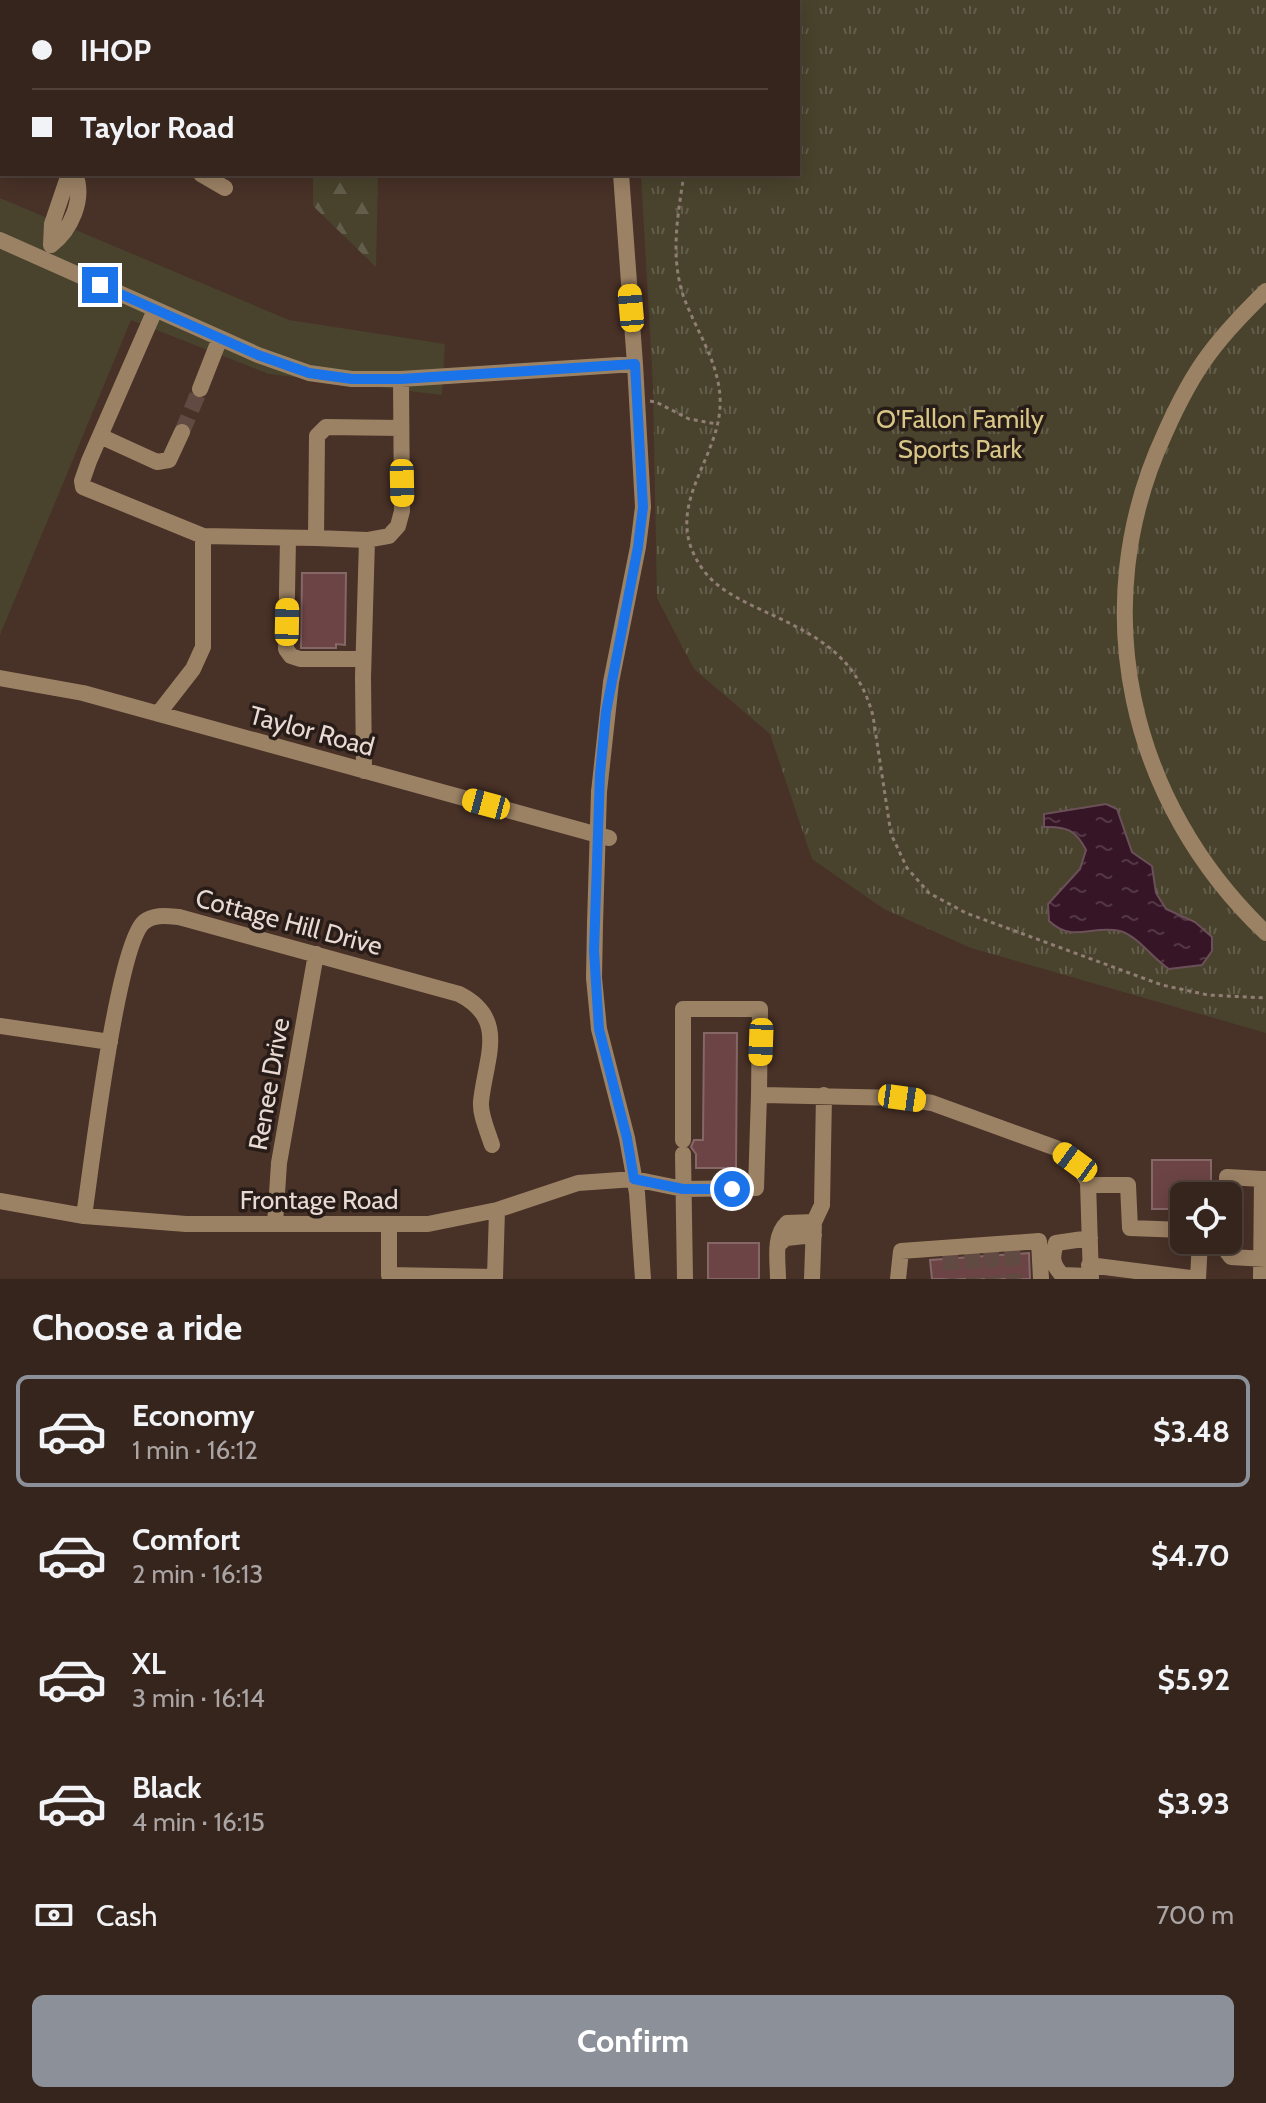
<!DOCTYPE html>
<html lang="en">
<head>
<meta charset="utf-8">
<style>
  body { margin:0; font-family:Cabin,sans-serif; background:#41312a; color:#f1f3f6; height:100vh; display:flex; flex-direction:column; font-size:30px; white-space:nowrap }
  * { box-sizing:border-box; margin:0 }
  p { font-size:26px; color:#aaa5a4 }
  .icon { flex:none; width:44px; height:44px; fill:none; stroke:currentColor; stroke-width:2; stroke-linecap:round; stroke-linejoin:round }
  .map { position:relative; height:1279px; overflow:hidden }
  .sheet { display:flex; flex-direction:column; background:#36251d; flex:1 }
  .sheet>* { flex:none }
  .guide { position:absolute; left:0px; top:0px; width:800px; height:176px; box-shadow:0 4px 20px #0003,0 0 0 2px #50423b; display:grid; align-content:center; height:176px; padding:0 32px; background:#36251d }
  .fabs { position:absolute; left:1170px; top:1182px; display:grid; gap:16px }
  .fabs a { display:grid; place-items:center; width:72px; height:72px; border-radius:12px; background:#36251d; box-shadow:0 4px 20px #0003,0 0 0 2px #50423b; font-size:40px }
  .end { position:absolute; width:36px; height:36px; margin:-18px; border:10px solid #1a73e8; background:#fff; box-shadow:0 0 0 4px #fff }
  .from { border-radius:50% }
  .car { position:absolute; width:24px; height:48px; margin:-24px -12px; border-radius:10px; box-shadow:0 0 6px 2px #0007; background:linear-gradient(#f5c518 24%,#345 0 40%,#f5c518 0 76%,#345 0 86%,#f5c518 0) }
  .guide b { display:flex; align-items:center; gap:28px; height:76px; font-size:30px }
  .guide b+b { border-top:2px solid #50423b }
  .guide i { width:20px; height:20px; background:#f1f3f6 }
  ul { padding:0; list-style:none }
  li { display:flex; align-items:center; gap:24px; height:112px; margin:0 16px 12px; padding:0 16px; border:4px solid transparent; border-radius:12px }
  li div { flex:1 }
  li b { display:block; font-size:30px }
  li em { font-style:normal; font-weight:800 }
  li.active { border-color:#8c9099 }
  li>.icon { width:72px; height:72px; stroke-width:1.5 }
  h2 { padding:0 32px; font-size:36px; line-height:96px }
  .pay { display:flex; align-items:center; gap:20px; height:88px; padding:0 32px; font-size:30px }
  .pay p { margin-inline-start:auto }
  .action { display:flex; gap:16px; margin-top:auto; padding:16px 32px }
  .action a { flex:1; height:92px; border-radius:12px; background:#8c9099; color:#fff; font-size:32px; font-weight:800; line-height:92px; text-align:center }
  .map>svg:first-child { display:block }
  .green { fill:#49432d }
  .forest { fill:url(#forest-firs) }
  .park { fill:url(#park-tufts) }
  .water { fill:url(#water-ripples); stroke:#6b505a; stroke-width:2 }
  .building { fill:#6c4446; stroke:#856768; stroke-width:2 }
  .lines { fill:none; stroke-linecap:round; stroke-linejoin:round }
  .minor-tunnel { stroke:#604a41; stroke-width:16; stroke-dasharray:16 8; stroke-linecap:butt }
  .path { stroke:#907d74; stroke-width:3; stroke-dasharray:4 4; stroke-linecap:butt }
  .minor { stroke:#9c8265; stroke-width:16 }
  .minor-bridge { stroke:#9c8265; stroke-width:16 }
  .route { stroke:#1a73e8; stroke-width:10 }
  .labels { text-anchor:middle; stroke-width:7; stroke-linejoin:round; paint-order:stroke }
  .park-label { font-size:26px; fill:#d7c686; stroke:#271c17 }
  .street-label { font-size:26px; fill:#e8d9d2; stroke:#271c17 }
</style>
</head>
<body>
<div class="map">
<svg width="1266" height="1279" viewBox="0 0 1266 1279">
  <defs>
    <pattern id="forest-firs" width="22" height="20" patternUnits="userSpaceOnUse" patternTransform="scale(2)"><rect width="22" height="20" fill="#49432d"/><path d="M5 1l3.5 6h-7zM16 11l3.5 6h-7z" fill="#635e4b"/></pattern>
    <pattern id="park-tufts" width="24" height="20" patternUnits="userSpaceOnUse" patternTransform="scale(2)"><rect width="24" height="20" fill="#49432d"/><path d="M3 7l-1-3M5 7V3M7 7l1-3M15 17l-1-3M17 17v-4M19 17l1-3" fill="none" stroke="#635e4b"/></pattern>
    <pattern id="water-ripples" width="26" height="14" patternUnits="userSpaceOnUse" patternTransform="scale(2)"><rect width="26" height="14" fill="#361626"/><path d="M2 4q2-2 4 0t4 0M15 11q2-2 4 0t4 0" fill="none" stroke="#533745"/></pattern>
  </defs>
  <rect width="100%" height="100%" fill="#483127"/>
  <path class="green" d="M0 198 289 320 445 344 442 395 269 374 131 320 0 635Z"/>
  <path class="forest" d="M313 174H378L376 267 313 206Z"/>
  <path class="park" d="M654 0H1266V1033L971 948 884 909 812 859 770 734 694 669 657 598 653 385 641 174H798V2H653Z"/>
  <path class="water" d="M1106 804 1117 809 1132 852 1152 866 1156 893 1166 909 1195 922 1212 937V951L1202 965 1169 969C1153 959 1138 936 1120 931 1092 924 1074 944 1049 921L1048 904 1080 869 1086 850C1076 830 1066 826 1044 827V814Z"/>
  <path class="building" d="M302 573H346L345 645 336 644V648H301Z
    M704 1033H737L736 1168H696V1154L691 1147 694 1140H703Z
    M1152 1160H1211V1196H1184V1209H1152Z
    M708 1243H759V1279H708Z
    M1029 1253 1030 1279H932L930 1260Z"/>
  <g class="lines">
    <path class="minor-tunnel" d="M182 432 200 389
      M1012 1250 1014 1279
      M991 1252 993 1279
      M972 1253 974 1279
      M950 1254 953 1279"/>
    <path class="path" d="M661 2 662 0
      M684 174C678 214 670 255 683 295 695 329 718 360 720 397 724 459 656 507 704 571 716 587 735 597 753 606 809 632 856 651 873 716L891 834 907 868 929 893 966 913 1162 985 1208 995 1266 998
      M650 401 656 402 689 419 717 424"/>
    <path class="minor" d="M52 0V2
      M633 2V0
      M0 46H2
      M69 174 52 224 51 245C71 230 85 199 75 174
      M201 174 225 188
      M0 240 258 355 309 373 352 379H401L635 364
      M1266 291C1246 311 1226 331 1209 354 1191 378 1177 406 1165 433 1084 607 1129 803 1266 933
      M155 310 89 461 82 481 83 487 203 536 316 538
      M200 389 220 338
      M100 436 157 462 169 460 182 432
      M288 538 286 649 291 656 300 659H363
      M367 540 316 538 317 436 326 427 401 428
      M0 678 83 693 609 838
      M158 714 193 669 203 647V536
      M364 771 363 677 367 540 389 536 398 526 402 511 401 379
      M599 792 611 682 638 547 643 507 635 364 621 174
      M595 924 594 978 599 1029 627 1138 637 1193 643 1279
      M0 1026 110 1042
      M683 1140V1009H760L759 1095 902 1098 932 1103 1056 1148 1075 1162 1088 1182 1091 1279
      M683 1154 685 1279
      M1088 1185H1128L1130 1228 1184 1230
      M1227 1196V1177L1262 1179
      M0 1201 84 1216 186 1224H428L497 1210 578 1183 634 1179 683 1189 756 1188 759 1095
      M84 1216C91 1170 117 945 144 922 154 914 167 916 179 917L459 994C509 1019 485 1059 481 1102 480 1115 488 1132 492 1145
      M275 1224 279 1163 316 954
      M389 1225V1275L495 1277 497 1210
      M1225 1240V1249L1231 1257 1266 1259
      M779 1244 786 1238 814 1235
      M1089 1265 1198 1279 1200 1240
      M1089 1276 1062 1275C1051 1263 1052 1257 1056 1243L1090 1238
      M778 1279C778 1261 773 1236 787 1223L814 1222
      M812 1279 814 1222 822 1205 824 1095
      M898 1279 901 1251 1039 1241 1041 1279
      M1261 1279 1262 1179H1266"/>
    <path class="minor-bridge" d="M595 924 599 792"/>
  </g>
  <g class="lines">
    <path class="route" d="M100 285 258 355 309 373 352 379H401L635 364 643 507 638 547 606 712 600 774 594 951 599 1029 627 1138 634 1179 683 1189H732"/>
  </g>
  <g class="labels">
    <g class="park-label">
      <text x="960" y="428">O'Fallon Family<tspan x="960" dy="30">Sports Park</tspan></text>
    </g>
    <g class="street-label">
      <text transform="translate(312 731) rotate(15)" y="9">Taylor Road</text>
      <text transform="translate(289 922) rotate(15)" y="9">Cottage Hill Drive</text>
      <text transform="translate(269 1084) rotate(-80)" y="9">Renee Drive</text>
      <text x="319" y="1209">Frontage Road</text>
    </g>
  </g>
</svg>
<div class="fabs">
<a><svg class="icon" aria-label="locate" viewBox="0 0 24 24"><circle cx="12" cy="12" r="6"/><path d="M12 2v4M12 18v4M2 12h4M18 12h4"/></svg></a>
</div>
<i class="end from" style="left:732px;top:1189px"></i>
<i class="end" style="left:100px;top:285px"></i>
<i class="car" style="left:631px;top:308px;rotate:355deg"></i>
<i class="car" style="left:402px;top:483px;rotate:179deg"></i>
<i class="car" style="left:287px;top:622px;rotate:1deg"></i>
<i class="car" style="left:486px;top:804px;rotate:285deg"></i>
<i class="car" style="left:761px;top:1042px;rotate:182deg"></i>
<i class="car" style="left:902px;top:1098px;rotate:98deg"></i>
<i class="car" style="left:1075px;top:1162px;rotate:306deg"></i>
<div class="guide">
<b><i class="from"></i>IHOP</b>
<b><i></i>Taylor Road</b>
</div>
</div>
<section class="sheet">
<h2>Choose a ride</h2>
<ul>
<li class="active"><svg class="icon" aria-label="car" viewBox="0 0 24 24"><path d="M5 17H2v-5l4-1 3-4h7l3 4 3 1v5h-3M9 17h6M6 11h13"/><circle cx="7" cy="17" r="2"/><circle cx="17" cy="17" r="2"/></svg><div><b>Economy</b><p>1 min · 16:12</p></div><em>$3.48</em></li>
<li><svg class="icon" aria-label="car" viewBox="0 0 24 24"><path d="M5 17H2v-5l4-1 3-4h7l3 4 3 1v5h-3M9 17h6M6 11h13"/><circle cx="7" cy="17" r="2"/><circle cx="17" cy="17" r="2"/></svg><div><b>Comfort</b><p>2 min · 16:13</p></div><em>$4.70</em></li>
<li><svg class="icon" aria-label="car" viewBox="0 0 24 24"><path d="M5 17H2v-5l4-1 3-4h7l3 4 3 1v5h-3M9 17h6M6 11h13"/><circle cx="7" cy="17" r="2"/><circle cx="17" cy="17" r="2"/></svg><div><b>XL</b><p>3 min · 16:14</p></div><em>$5.92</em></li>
<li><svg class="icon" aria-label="car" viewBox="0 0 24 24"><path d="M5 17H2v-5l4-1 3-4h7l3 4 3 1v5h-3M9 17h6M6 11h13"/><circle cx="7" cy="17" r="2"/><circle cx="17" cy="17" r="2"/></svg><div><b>Black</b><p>4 min · 16:15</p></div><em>$3.93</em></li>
</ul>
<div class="pay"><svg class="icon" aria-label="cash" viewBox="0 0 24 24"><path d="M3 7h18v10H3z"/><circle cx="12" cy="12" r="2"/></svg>Cash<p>700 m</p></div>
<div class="action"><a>Confirm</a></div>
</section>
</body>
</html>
